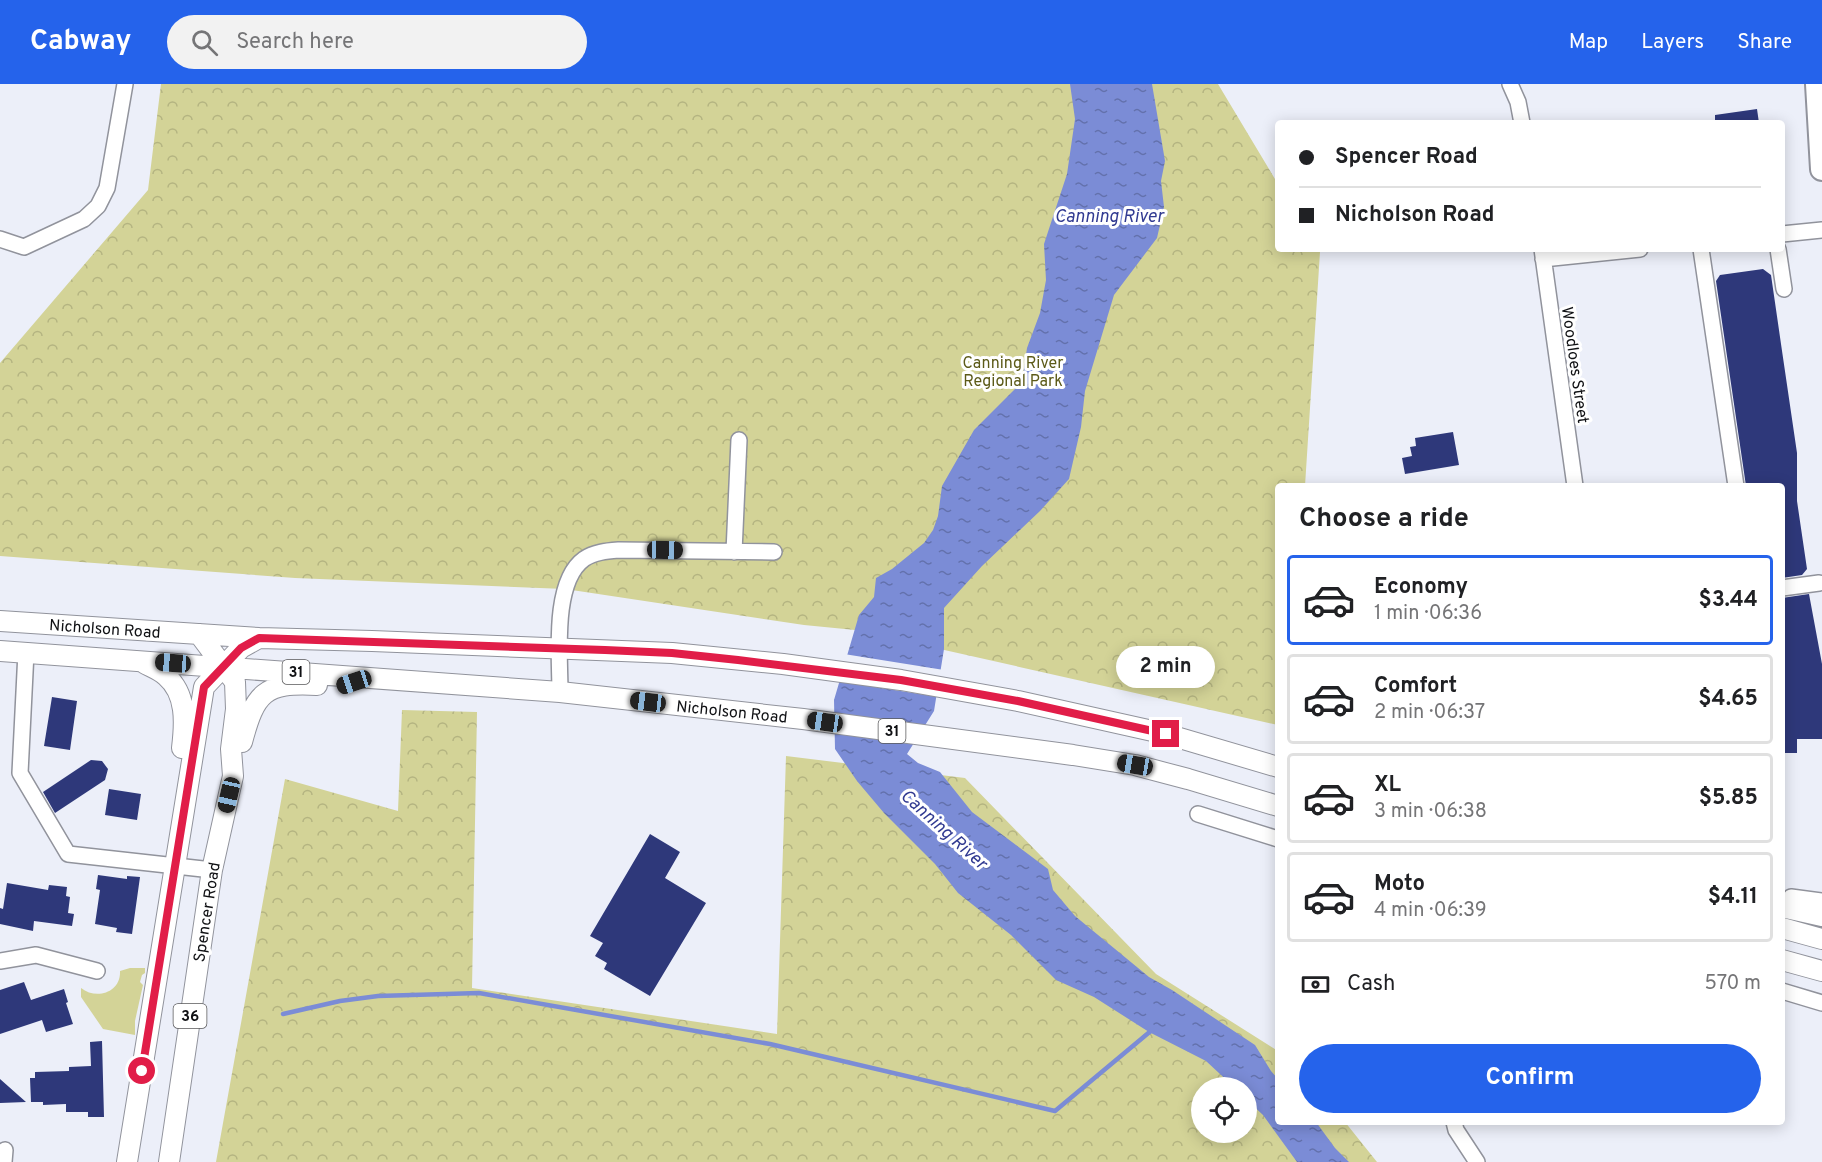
<!DOCTYPE html>
<html lang="en">
<head>
<meta charset="utf-8">
<style>
  body { margin:0; font-family:Overpass,sans-serif; background:#f2f2f2; color:#202124; height:100vh; display:flex; flex-direction:column; font-size:22px; white-space:nowrap }
  * { box-sizing:border-box; margin:0 }
  p { font-size:20px; color:#757577 }
  .icon { flex:none; width:33px; height:33px; fill:none; stroke:currentColor; stroke-width:2; stroke-linecap:round; stroke-linejoin:round }
  .map { position:relative; flex:1; overflow:hidden }
  .side { position:absolute; left:1275px; top:399px; width:510px; height:642px; display:flex; flex-direction:column; background:#fff; border-radius:6px; box-shadow:0 3px 15px #0003 }
  .side>* { flex:none }
  .guide { position:absolute; left:1275px; top:36px; width:510px; height:132px; border-radius:6px; box-shadow:0 3px 15px #0003; display:grid; align-content:center; height:132px; padding:0 24px; background:#fff }
  .fabs { position:absolute; left:1191px; top:993px; display:grid; gap:12px }
  .fabs a { display:grid; place-items:center; width:66px; height:66px; border-radius:50%; background:#fff; box-shadow:0 3px 15px #0003; font-size:30px }
  .end { position:absolute; width:27px; height:27px; margin:-14px; border:8px solid #e11d48; background:#fff; box-shadow:0 0 0 3px #fff }
  .from { border-radius:50% }
  .bubble { position:absolute; height:42px; border-radius:21px; background:#fff; box-shadow:0 3px 15px #0003; font-size:20px; font-weight:700; line-height:42px; text-align:center }
  .car { position:absolute; width:18px; height:36px; margin:-18px -9px; border-radius:8px; box-shadow:0 0 4px 2px #0007; background:linear-gradient(#222 24%,#8ab4d8 0 40%,#222 0 76%,#8ab4d8 0 86%,#222 0) }
  .guide b { display:flex; align-items:center; gap:21px; height:57px; font-size:22px }
  .guide b+b { border-top:2px solid #e0e0e0 }
  .guide i { width:15px; height:15px; background:#202124 }
  ul { padding:0; list-style:none }
  li { display:flex; align-items:center; gap:18px; height:90px; margin:0 12px 9px; padding:0 12px; border:3px solid #e0e0e0; border-radius:6px }
  li div { flex:1 }
  li b { display:block; font-size:22px }
  li em { font-style:normal; font-weight:700 }
  li.current { border-color:#2563eb }
  li>.icon { width:54px; height:54px; stroke-width:1.5 }
  h2 { padding:0 24px; font-size:27px; line-height:72px }
  .pay { display:flex; align-items:center; gap:15px; height:66px; padding:0 24px; font-size:22px }
  .pay p { margin-inline-start:auto }
  .primary-button { display:flex; gap:12px; margin-top:auto; padding:12px 24px }
  .primary-button a { flex:1; height:69px; border-radius:36px; background:#2563eb; color:#fff; font-size:24px; font-weight:700; line-height:69px; text-align:center }
  header { display:flex; align-items:center; gap:36px; box-sizing:border-box; height:84px; padding:0 30px; background:#2563eb; color:#fff }
  header strong { font-size:28px }
  nav { display:flex; gap:33px; margin-inline-start:auto; font-size:21px }
  .search { width:420px; height:54px; background:#f2f2f2; display:flex; align-items:center; gap:15px; box-sizing:border-box; padding:0 21px; border-radius:33px; color:#757577; font-size:22px }
  .map>svg:first-child { display:block }
  .forest { fill:url(#forest-crowns); fill-rule:evenodd }
  .garden { fill:#d3d397 }
  .water { fill:url(#water-ripples) }
  .pier { fill:#eceff9 }
  .lines { fill:none; stroke-linecap:round; stroke-linejoin:round }
  .stream { stroke:#7b8cd6; stroke-width:4.5 }
  .building { fill:#2e387a }
  .minor-casing { stroke:#91939c; stroke-width:18 }
  .major-casing { stroke:#91939c; stroke-width:22 }
  .highway-casing { stroke:#91939c; stroke-width:26 }
  .minor { stroke:#fff; stroke-width:15 }
  .major { stroke:#fff; stroke-width:20 }
  .highway { stroke:#fff; stroke-width:22 }
  .route { stroke:#e11d48; stroke-width:8 }
  .labels { text-anchor:middle; stroke-width:6; stroke-linejoin:round; paint-order:stroke }
  .shield { fill:#fff; stroke:#58585a; stroke-width:1.5 }
  .shield-label { font-size:15px; font-weight:bold; fill:#101114 }
  .park-label { font-size:16px; fill:#5c5a18; stroke:#fff }
  .street-label { font-size:16px; fill:#101114; stroke:#fff }
  .water-label { font-size:18px; font-style:italic; fill:#313a91; stroke:#fff }
</style>
</head>
<body>
<header>
<strong>Cabway</strong>
<div class="search"><svg class="icon" aria-label="search" viewBox="0 0 24 24"><circle cx="10" cy="10" r="6"/><path d="M15 15l6 6"/></svg>Search here</div>
<nav><a>Map</a><a>Layers</a><a>Share</a></nav>
</header>
<div class="map">
<svg width="1822" height="1078" viewBox="0 0 1822 1078">
  <defs>
    <pattern id="forest-crowns" width="20" height="18" patternUnits="userSpaceOnUse" patternTransform="scale(1.5)"><rect width="20" height="18" fill="#d3d397"/><path d="M2 6a3 3 0 1 1 6 0M12 15a3 3 0 1 1 6 0" fill="none" stroke="#b4b481"/></pattern>
    <pattern id="water-ripples" width="26" height="14" patternUnits="userSpaceOnUse" patternTransform="scale(1.5)"><rect width="26" height="14" fill="#7b8cd6"/><path d="M2 4q2-2 4 0t4 0M15 11q2-2 4 0t4 0" fill="none" stroke="#6371ac"/></pattern>
  </defs>
  <rect width="100%" height="100%" fill="#eceff9"/>
  <path class="forest" d="M161 0H1218L1278 100V165H1318L1320 168 1305 402H1278V641L855 546 804 541 565 505 295 494 0 472V279L148 106Z
    M402 626 477 628 472 904 777 950 786 672 965 694 1156 890 1278 967V1038H1345L1377 1078H216L285 695 398 727ZM1202 1004H1246V1048H1202Z"/>
  <path class="garden" d="M130 884H145V889L142 891 140 898 143 901 135 937V951L103 945 81 913V904C96 916 121 909 120 887Z"/>
  <path class="water" d="M1070 0H1152L1165 77 1161 97 1164 123 1157 154 1114 211 1085 307 1081 343 1069 395 1040 427 982 482 944 524V565L934 627 907 670 918 679 940 688 972 728 1048 785 1053 806 1075 832 1149 893 1172 906 1255 961 1271 987 1278 995V1038H1316L1335 1064 1349 1078H1297L1263 1031 1247 1016 1246 1004 1234 1003 1206 977 1149 948 1094 913 1056 896 1011 851 958 809 935 780 884 729 857 697 835 665 834 616 859 531 874 513 876 494 892 485 924 459 933 446 938 432 942 402 974 346 1022 298 1027 264 1040 229 1046 196 1044 160 1067 90 1075 35Z"/>
  <path class="pier" d="M844 570 944 586 939 613 837 597Z"/>
  <g class="lines">
    <path class="stream" d="M283 930 340 917 378 912 479 909 770 960 1055 1027 1152 946"/>
  </g>
  <path class="building" d="M1757 25 1759 39H1715V31Z
    M1763 185 1771 191 1781 260 1797 369V417L1807 485 1802 491 1782 494V402H1746L1716 197 1720 191Z
    M1453 348 1459 381 1405 390 1402 374 1412 372 1410 363 1416 362 1415 354Z
    M1809 510 1822 580V655H1797V669H1782V514Z
    M52 613 77 617 70 666 44 662Z
    M91 676 102 677 108 685 105 696 55 729 43 708Z
    M109 705 141 710 137 736 105 731Z
    M650 750 680 768 665 794 706 819 650 912 604 885 607 879 595 872 603 859 590 852Z
    M98 791 127 795V792L140 793 132 850 116 848 117 844 95 840 100 806 96 805Z
    M7 799 48 806 49 801 67 803 66 812 70 813 68 829 74 830 72 842 34 837 33 847 0 840V824L3 825Z
    M24 898 31 916 64 905 68 918 66 919 73 940 46 948 42 936 0 950V906Z
    M102 957 104 1033H88V1028H66V1020L43 1021V1018H31L30 994H35V988L69 987V983L91 982 90 958Z
    M0 995 26 1018 0 1019Z"/>
  <g class="lines">
    <g class="minor-casing">
      <path id="minor" d="M1510 0 1518 18 1522 39
        M1782 150 1822 146
        M0 155 24 163 84 135 98 122 107 104 125 0
        M1542 165 1575 402
        M1701 165 1736 402
        M1778 165 1784 205
        M1543 175 1640 165
        M734 468 739 356
        M1782 504 1819 499
        M26 568 20 689 68 770 212 786
        M560 608C560 573 552 498 584 475 594 468 607 467 619 466L774 468
        M1198 730 1278 755
        M1791 813 1822 817
        M0 877 36 871 97 887
        M1782 907 1822 919
        M1454 1038 1456 1046 1477 1078
        M4 1078 5 1066"/>
    </g>
    <g class="major-casing">
      <path id="major" d="M0 537 259 554 372 557 672 569 783 580 901 596 1018 617 1166 650 1278 683
        M0 567 560 608 803 635 1073 671 1135 681 1188 695 1278 722
        M144 579C151 583 160 586 166 592 187 610 185 639 182 664
        M242 658C255 609 264 598 317 601
        M1782 844 1822 855
        M1782 876 1822 887
        M127 1078 204 603 241 564 259 554
        M169 1078 212 786 233 692 231 665 236 625 235 598 199 550"/>
    </g>
    <g class="highway-casing">
      <path id="highway" d="M1817 0 1822 85
        M1782 822 1822 831"/>
    </g>
    <use href="#minor" class="minor"/>
    <use href="#major" class="major"/>
    <use href="#highway" class="highway"/>
  </g>
  <g class="lines">
    <path class="route" d="M142 987 204 603 241 564 259 554 605 566 672 569 738 576 901 596 1018 617 1166 650"/>
  </g>
  <g class="labels">
    <g class="shield">
      <rect x="282.5" y="576" width="27" height="24" rx="4.5"/>
      <rect x="878.5" y="635" width="27" height="24" rx="4.5"/>
      <rect x="173.5" y="920" width="33" height="24" rx="4.5"/>
    </g>
    <g class="shield-label">
      <text x="296" y="593">31</text>
      <text x="892" y="652">31</text>
      <text x="190" y="937">36</text>
    </g>
    <g class="park-label">
      <text x="1013" y="284">Canning River<tspan x="1013" dy="18">Regional Park</tspan></text>
    </g>
    <g class="street-label">
      <text transform="translate(1576 281) rotate(82)" y="6">Woodloes Street</text>
      <text transform="translate(105 544) rotate(4)" y="6">Nicholson Road</text>
      <text transform="translate(732 627) rotate(6)" y="6">Nicholson Road</text>
      <text transform="translate(206 828) rotate(-81)" y="6">Spencer Road</text>
    </g>
    <g class="water-label">
      <text x="1109" y="138">Canning River</text>
      <text transform="translate(944 745) rotate(42)" y="6">Canning River</text>
    </g>
  </g>
</svg>
<div class="fabs">
<a><svg class="icon" aria-label="locate" viewBox="0 0 24 24"><circle cx="12" cy="12" r="6"/><path d="M12 2v4M12 18v4M2 12h4M18 12h4"/></svg></a>
</div>
<i class="end from" style="left:142px;top:987px"></i>
<i class="end" style="left:1166px;top:650px"></i>
<div class="bubble" style="left:1116px;top:562px;width:99px">2 min</div>
<i class="car" style="left:665px;top:466px;rotate:91deg"></i>
<i class="car" style="left:173px;top:579px;rotate:274deg"></i>
<i class="car" style="left:354px;top:598px;rotate:252deg"></i>
<i class="car" style="left:648px;top:618px;rotate:277deg"></i>
<i class="car" style="left:825px;top:638px;rotate:278deg"></i>
<i class="car" style="left:1135px;top:681px;rotate:280deg"></i>
<i class="car" style="left:229px;top:711px;rotate:193deg"></i>
<div class="guide">
<b><i class="from"></i>Spencer Road</b>
<b><i></i>Nicholson Road</b>
</div>
<section class="side">
<h2>Choose a ride</h2>
<ul>
<li class="current"><svg class="icon" aria-label="car" viewBox="0 0 24 24"><path d="M5 17H2v-5l4-1 3-4h7l3 4 3 1v5h-3M9 17h6M6 11h13"/><circle cx="7" cy="17" r="2"/><circle cx="17" cy="17" r="2"/></svg><div><b>Economy</b><p>1 min · 06:36</p></div><em>$3.44</em></li>
<li><svg class="icon" aria-label="car" viewBox="0 0 24 24"><path d="M5 17H2v-5l4-1 3-4h7l3 4 3 1v5h-3M9 17h6M6 11h13"/><circle cx="7" cy="17" r="2"/><circle cx="17" cy="17" r="2"/></svg><div><b>Comfort</b><p>2 min · 06:37</p></div><em>$4.65</em></li>
<li><svg class="icon" aria-label="car" viewBox="0 0 24 24"><path d="M5 17H2v-5l4-1 3-4h7l3 4 3 1v5h-3M9 17h6M6 11h13"/><circle cx="7" cy="17" r="2"/><circle cx="17" cy="17" r="2"/></svg><div><b>XL</b><p>3 min · 06:38</p></div><em>$5.85</em></li>
<li><svg class="icon" aria-label="car" viewBox="0 0 24 24"><path d="M5 17H2v-5l4-1 3-4h7l3 4 3 1v5h-3M9 17h6M6 11h13"/><circle cx="7" cy="17" r="2"/><circle cx="17" cy="17" r="2"/></svg><div><b>Moto</b><p>4 min · 06:39</p></div><em>$4.11</em></li>
</ul>
<div class="pay"><svg class="icon" aria-label="cash" viewBox="0 0 24 24"><path d="M3 7h18v10H3z"/><circle cx="12" cy="12" r="2"/></svg>Cash<p>570 m</p></div>
<div class="primary-button"><a>Confirm</a></div>
</section>
</div>
</body>
</html>
